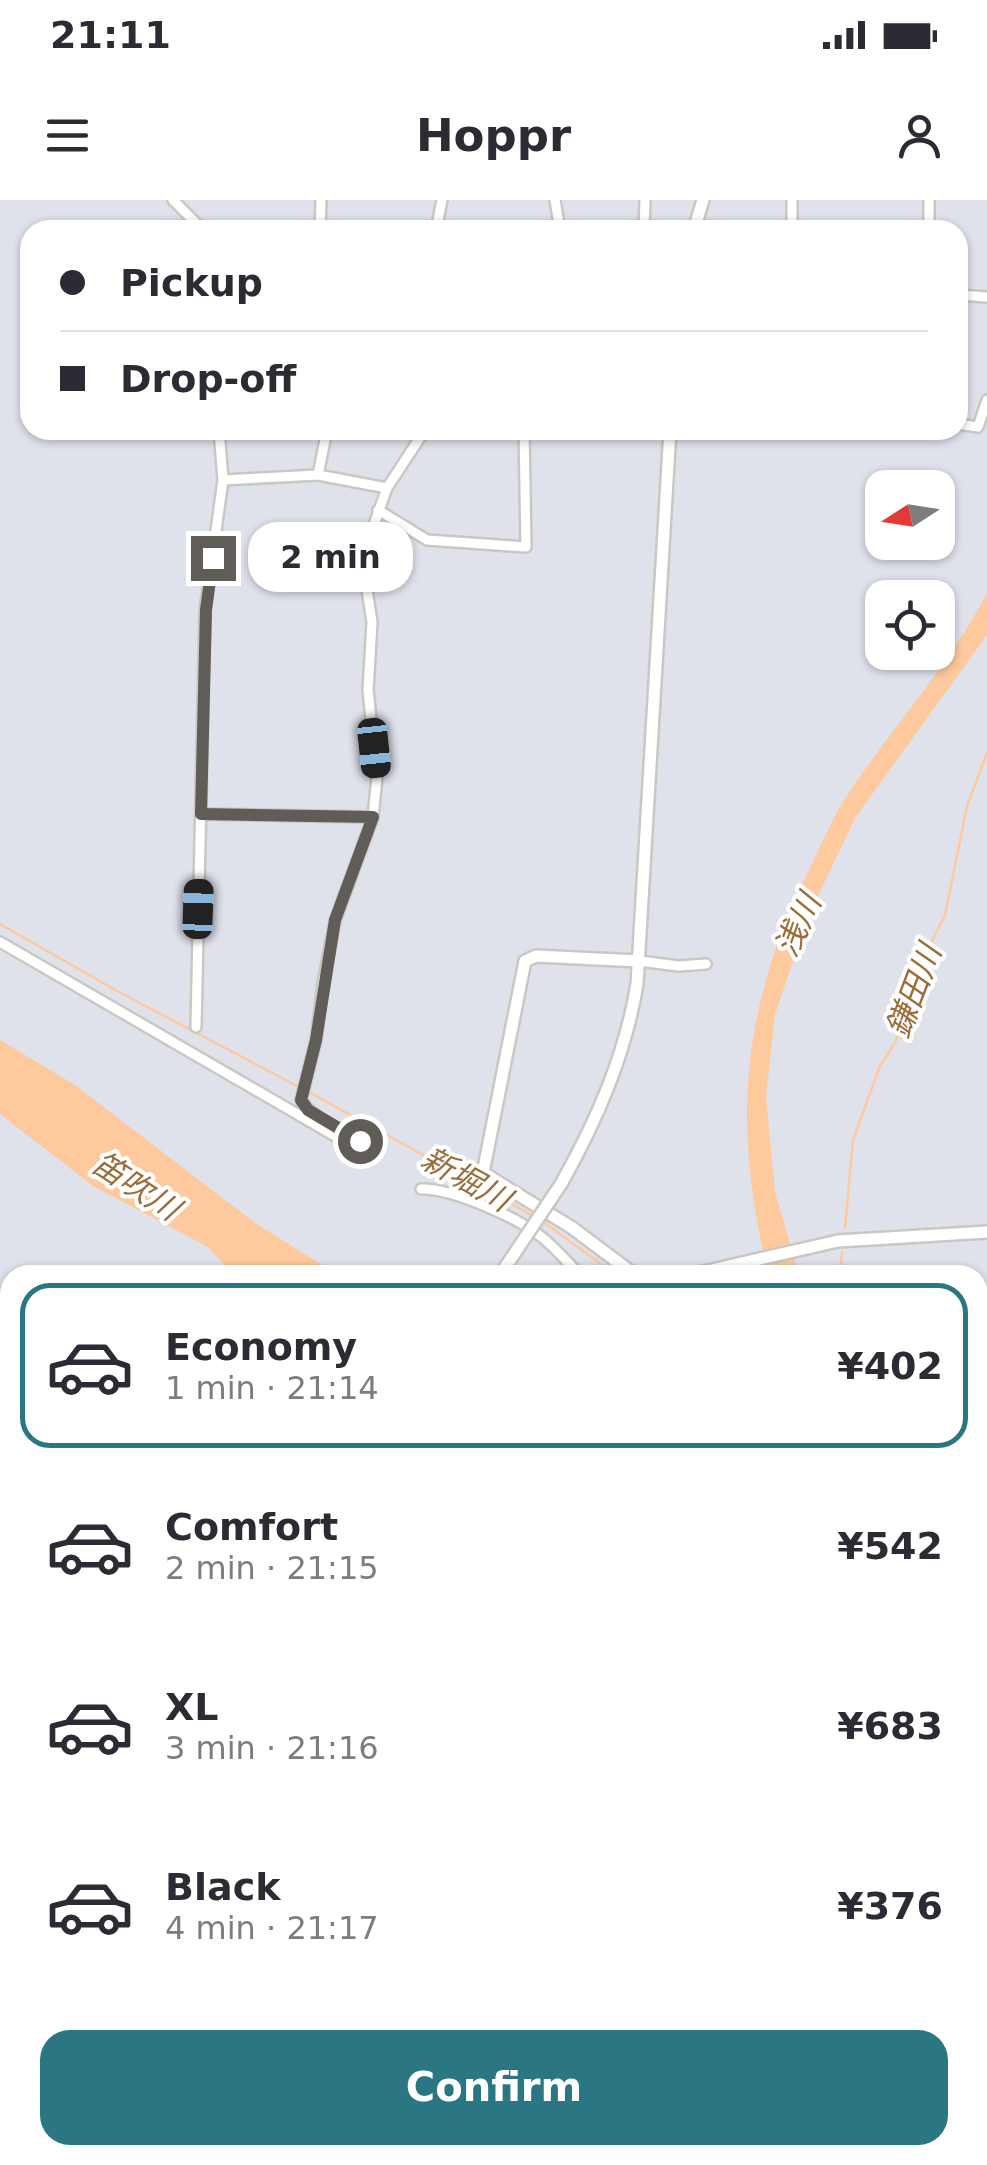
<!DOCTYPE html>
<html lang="en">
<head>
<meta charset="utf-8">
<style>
  body { margin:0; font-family:"DejaVu Sans","Noto Sans JP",sans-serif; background:#f7f7f7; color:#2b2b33; height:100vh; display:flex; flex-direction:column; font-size:38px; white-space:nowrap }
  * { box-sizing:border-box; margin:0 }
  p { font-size:32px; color:#7c7c81 }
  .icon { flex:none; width:55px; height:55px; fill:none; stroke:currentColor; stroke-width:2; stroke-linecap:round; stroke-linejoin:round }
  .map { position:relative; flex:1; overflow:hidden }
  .drawer { position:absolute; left:0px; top:1065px; width:988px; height:900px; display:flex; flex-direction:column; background:#fff; border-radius:30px 30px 0 0; box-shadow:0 2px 8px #0004 }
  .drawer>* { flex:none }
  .guide { position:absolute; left:20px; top:20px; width:948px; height:220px; border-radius:30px; box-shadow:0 2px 8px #0004; display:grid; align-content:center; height:220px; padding:0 40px; background:#fff }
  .needle { width:65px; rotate:258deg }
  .buttons { position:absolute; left:865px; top:270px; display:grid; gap:20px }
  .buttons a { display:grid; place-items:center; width:90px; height:90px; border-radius:20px; background:#fff; box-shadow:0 2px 8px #0004; font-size:50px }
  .end { position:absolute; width:45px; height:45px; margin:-22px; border:12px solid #605d58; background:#fff; box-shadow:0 0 0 5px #fff }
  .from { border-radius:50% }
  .bubble { position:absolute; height:70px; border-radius:30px; background:#fff; box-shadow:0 2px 8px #0004; font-size:32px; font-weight:800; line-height:70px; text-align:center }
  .car { position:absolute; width:30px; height:60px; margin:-30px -15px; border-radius:12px; box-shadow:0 0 8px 2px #0007; background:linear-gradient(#222 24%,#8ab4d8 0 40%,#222 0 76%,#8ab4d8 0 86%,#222 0) }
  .guide b { display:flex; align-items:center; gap:35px; height:95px; font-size:38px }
  .guide b+b { border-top:2px solid #e1e1e2 }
  .guide i { width:25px; height:25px; background:#2b2b33 }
  ul { padding:18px 0 0; list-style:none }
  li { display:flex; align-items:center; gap:30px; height:165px; margin:0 20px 15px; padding:0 20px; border:5px solid transparent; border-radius:30px }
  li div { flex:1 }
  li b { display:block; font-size:38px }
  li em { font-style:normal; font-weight:800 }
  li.on { border-color:#2b7683 }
  li>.icon { width:90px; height:90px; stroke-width:1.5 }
  .cta { display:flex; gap:20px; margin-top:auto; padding:20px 40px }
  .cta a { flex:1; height:115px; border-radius:30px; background:#2b7683; color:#fff; font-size:40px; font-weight:800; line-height:115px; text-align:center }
  .status { display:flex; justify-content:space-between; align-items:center; height:70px; padding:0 50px; background:#fff; direction:ltr }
  .status svg { height:28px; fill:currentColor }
  header { display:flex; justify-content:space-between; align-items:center; height:130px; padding:0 40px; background:#fff; font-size:45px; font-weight:800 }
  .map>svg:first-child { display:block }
  .water { fill:#fdc99d }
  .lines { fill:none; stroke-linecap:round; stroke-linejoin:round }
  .stream { stroke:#fdc99d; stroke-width:2.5 }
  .minor-casing { stroke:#cac8c3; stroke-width:14 }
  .tertiary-casing { stroke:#cac8c3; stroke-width:16 }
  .secondary-casing { stroke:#ccc9c3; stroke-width:18 }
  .minor { stroke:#fff; stroke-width:9 }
  .tertiary { stroke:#fff; stroke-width:11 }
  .secondary { stroke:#fff; stroke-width:12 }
  .tertiary-bridge-casing { stroke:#cac8c3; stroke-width:16; stroke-linecap:butt }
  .tertiary-bridge { stroke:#fff; stroke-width:11 }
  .route { stroke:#605d58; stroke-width:12 }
  .labels { text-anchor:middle; stroke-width:8; stroke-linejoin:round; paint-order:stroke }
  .water-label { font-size:32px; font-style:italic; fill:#9b6d38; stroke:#fff }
</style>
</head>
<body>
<div class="status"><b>21:11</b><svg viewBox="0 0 49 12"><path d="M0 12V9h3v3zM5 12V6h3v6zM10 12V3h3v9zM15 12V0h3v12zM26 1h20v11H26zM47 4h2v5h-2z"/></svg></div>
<header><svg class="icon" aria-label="menu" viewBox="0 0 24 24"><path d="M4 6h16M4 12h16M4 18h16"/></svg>Hoppr<svg class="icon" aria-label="person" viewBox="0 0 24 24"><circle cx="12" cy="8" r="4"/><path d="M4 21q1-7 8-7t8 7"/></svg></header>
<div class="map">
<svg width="987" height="1965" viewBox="0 0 987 1965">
  <rect width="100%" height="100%" fill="#dfe1eb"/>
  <path class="water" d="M987 393V435L855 618 807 719 775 815 766 897 775 992 799 1075H769C730 923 742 802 813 662 824 639 834 615 848 594 892 528 951 463 987 393Z
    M0 840 75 885 255 1023 338 1075H234L208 1047 93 986 0 914Z"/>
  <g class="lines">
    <path class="stream" d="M0 724 119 792 297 886
      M309 892 535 1017
      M542 1021 616 1075
      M845 1028 853 940 880 866 896 841 909 786 945 715 967 606 987 553
      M840 1075 842 1052
      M978 1286 987 1298
      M978 1443 987 1454"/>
    <g class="minor-casing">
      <path id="minor" d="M173 0 203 30
        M555 0 560 30
        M792 0V30
        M320 30 321 0
        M436 30 442 0
        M644 30 645 0
        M929 30V0
        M958 95 987 97
        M958 224 978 227 987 200
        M396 230 420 236
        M318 275 327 230
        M223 280 318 275 387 288
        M378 310 427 340 526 347 524 230
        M201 614 373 617
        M0 742 361 951
        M639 761 679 766 706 764
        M196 827 205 410 223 280 219 230
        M367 955C352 928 317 925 301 900L316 840 323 783 335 721 373 617 377 577 368 490 372 422 365 377 366 347 387 288 425 230
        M421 989C451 988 514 1016 539 1035 554 1046 567 1062 580 1075
        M0 1225 10 1223
        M0 1365 10 1349
        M0 1635H10
        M0 1801H10
        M275 1965 276 1955"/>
    </g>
    <g class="tertiary-casing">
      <path id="tertiary" d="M694 30 703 0
        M561 984C597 920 625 856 637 784L670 230
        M635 1075 571 1027 483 973 525 761 536 756 639 761
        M690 1075 838 1041 987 1032"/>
    </g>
    <g class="secondary-casing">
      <path id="secondary" d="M0 1437 10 1444
        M654 1955 666 1965"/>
    </g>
    <use href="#minor" class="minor"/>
    <use href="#tertiary" class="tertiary"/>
    <use href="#secondary" class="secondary"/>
    <g class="tertiary-bridge-casing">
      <path id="tertiary-bridge" d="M500 1075 561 984"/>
    </g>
    <use href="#tertiary-bridge" class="tertiary-bridge"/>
  </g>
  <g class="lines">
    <path class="route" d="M213 358 206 410 201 614 373 617 335 720 316 840 301 900 308 910 360 941"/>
  </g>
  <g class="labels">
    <g class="water-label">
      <text transform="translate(798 725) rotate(-65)" y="11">浅川</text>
      <text transform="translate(914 791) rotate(-69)" y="11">鎌田川</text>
      <text transform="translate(466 979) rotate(29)" y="11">新堀川</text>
      <text transform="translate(136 986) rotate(33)" y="11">笛吹川</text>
    </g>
  </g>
</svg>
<div class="buttons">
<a><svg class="needle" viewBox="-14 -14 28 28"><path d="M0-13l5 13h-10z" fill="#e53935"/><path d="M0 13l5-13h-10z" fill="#7c7c81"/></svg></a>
<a><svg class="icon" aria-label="locate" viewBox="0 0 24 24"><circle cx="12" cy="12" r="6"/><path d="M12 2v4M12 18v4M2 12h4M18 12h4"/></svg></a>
</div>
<i class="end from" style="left:360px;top:941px"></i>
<i class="end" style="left:213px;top:358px"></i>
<div class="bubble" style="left:248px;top:322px;width:165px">2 min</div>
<i class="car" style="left:374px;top:548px;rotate:174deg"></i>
<i class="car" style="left:198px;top:709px;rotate:2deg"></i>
<div class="guide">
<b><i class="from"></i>Pickup</b>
<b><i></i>Drop-off</b>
</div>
<section class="drawer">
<ul>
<li class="on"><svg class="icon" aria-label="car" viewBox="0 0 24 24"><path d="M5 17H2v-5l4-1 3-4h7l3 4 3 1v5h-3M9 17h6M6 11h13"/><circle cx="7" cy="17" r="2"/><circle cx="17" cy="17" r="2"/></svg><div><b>Economy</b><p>1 min · 21:14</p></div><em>¥402</em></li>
<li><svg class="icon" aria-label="car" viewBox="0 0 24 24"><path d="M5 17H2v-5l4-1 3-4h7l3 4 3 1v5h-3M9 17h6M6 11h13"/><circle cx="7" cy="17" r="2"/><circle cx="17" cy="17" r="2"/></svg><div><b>Comfort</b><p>2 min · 21:15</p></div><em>¥542</em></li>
<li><svg class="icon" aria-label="car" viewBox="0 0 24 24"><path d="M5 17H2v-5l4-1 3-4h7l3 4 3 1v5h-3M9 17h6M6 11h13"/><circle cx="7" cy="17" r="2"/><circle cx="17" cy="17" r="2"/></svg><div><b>XL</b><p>3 min · 21:16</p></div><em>¥683</em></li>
<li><svg class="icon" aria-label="car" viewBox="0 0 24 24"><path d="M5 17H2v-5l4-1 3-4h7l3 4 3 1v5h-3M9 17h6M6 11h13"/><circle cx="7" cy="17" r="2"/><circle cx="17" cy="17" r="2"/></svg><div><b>Black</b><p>4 min · 21:17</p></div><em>¥376</em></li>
</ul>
<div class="cta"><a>Confirm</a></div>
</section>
</div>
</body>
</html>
